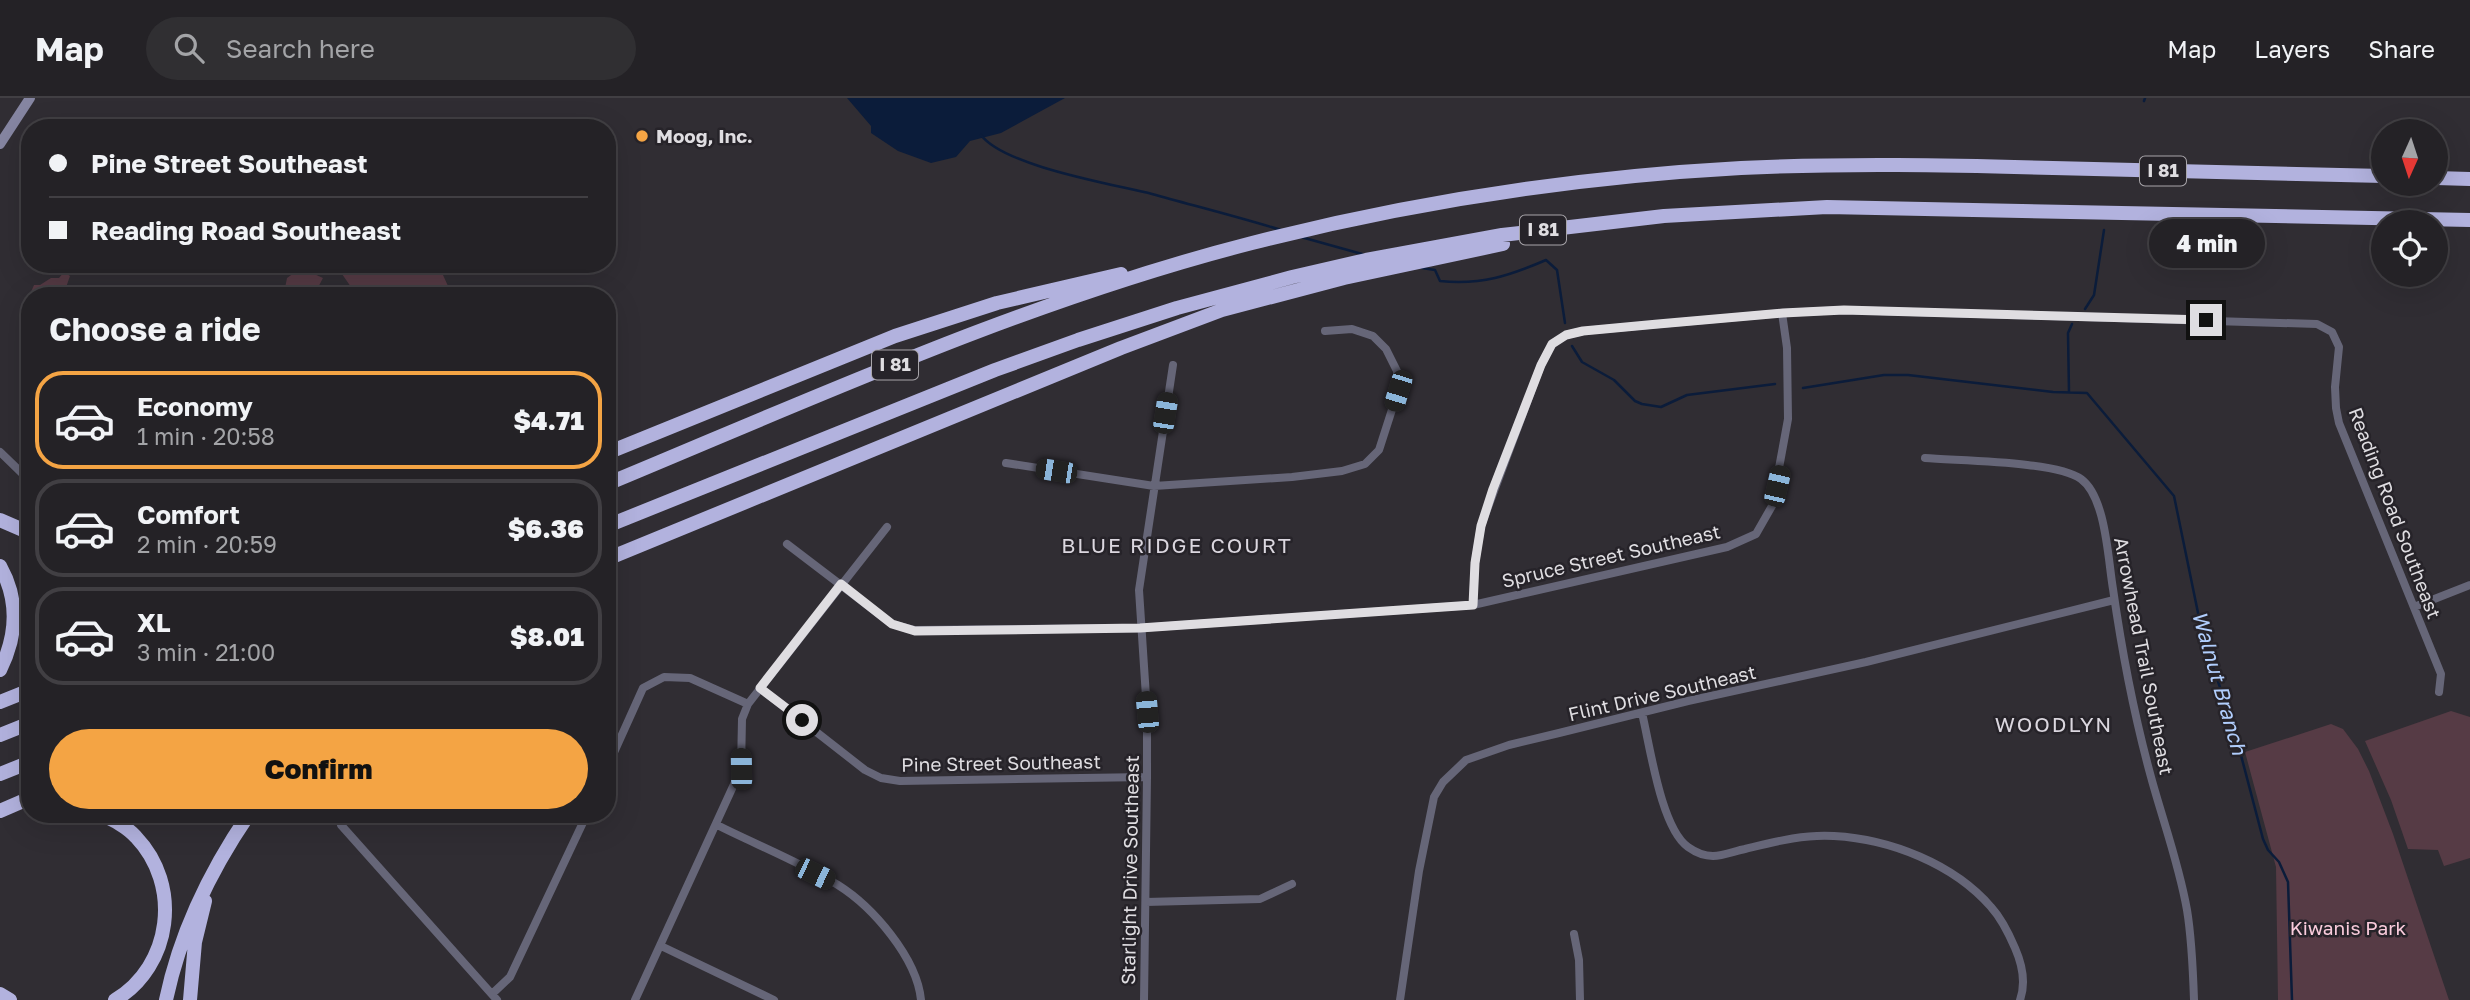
<!DOCTYPE html>
<html lang="en">
<head>
<meta charset="utf-8">
<style>
  body { margin:0; font-family:"Golos Text",sans-serif; background:#302f32; color:#f1f3f6; height:100vh; display:flex; flex-direction:column; font-size:26px; white-space:nowrap }
  * { box-sizing:border-box; margin:0 }
  p { font-size:23px; color:#a3a4a7 }
  .icon { flex:none; width:38px; height:38px; fill:none; stroke:currentColor; stroke-width:2; stroke-linecap:round; stroke-linejoin:round }
  .map { position:relative; flex:1; overflow:hidden }
  .side { position:absolute; left:21px; top:189px; width:595px; height:536px; display:flex; flex-direction:column; background:#242226; border-radius:28px; box-shadow:0 7px 28px #0002,0 0 0 2px #413f43 }
  .side>* { flex:none }
  .guide { position:absolute; left:21px; top:21px; width:595px; height:154px; border-radius:28px; box-shadow:0 7px 28px #0002,0 0 0 2px #413f43; display:grid; align-content:center; height:154px; padding:0 28px; background:#242226 }
  .needle { width:46px; rotate:183deg }
  .fabs { position:absolute; left:2371px; top:21px; display:grid; gap:14px }
  .fabs a { display:grid; place-items:center; width:77px; height:77px; border-radius:50%; background:#242226; box-shadow:0 7px 28px #0002,0 0 0 2px #413f43; font-size:35px }
  .end { position:absolute; width:32px; height:32px; margin:-16px; border:9px solid #dfdde1; background:#111; box-shadow:0 0 0 4px #111 }
  .from { border-radius:50% }
  .bubble { position:absolute; height:49px; border-radius:24px; background:#242226; box-shadow:0 7px 28px #0002,0 0 0 2px #413f43; font-size:23px; font-weight:800; line-height:49px; text-align:center }
  .car { position:absolute; width:21px; height:42px; margin:-21px -10px; border-radius:9px; box-shadow:0 0 5px 2px #0007; background:linear-gradient(#222 24%,#8ab4d8 0 40%,#222 0 76%,#8ab4d8 0 86%,#222 0) }
  .guide b { display:flex; align-items:center; gap:24px; height:66px; font-size:26px }
  .guide b+b { border-top:2px solid #413f43 }
  .guide i { width:18px; height:18px; background:#f1f3f6 }
  ul { padding:0; list-style:none }
  li { display:flex; align-items:center; gap:21px; height:98px; margin:0 14px 10px; padding:0 14px; border:4px solid #413f43; border-radius:28px }
  li div { flex:1 }
  li b { display:block; font-size:26px }
  li em { font-style:normal; font-weight:800 }
  li.current { border-color:#f4a444 }
  li>.icon { width:63px; height:63px; stroke-width:1.5 }
  h2 { padding:0 28px; font-size:32px; line-height:84px }
  .button { display:flex; gap:14px; margin-top:auto; padding:14px 28px }
  .button a { flex:1; height:80px; border-radius:42px; background:#f4a444; color:#111; font-size:28px; font-weight:800; line-height:80px; text-align:center }
  header { display:flex; align-items:center; gap:42px; box-sizing:border-box; height:98px; padding:0 35px; background:#242226; border-bottom:2px solid #413f43 }
  header strong { font-size:33px }
  nav { display:flex; gap:38px; margin-inline-start:auto; font-size:24px }
  .search { width:490px; height:63px; background:#302f32; display:flex; align-items:center; gap:18px; box-sizing:border-box; padding:0 24px; border-radius:38px; color:#a3a4a7; font-size:26px }
  .map>svg:first-child { display:block }
  .green { fill:#563b45 }
  .water { fill:#0b1c3a }
  .lines { fill:none; stroke-linecap:round; stroke-linejoin:round }
  .stream { stroke:#0b1c3a; stroke-width:2.5 }
  .street { stroke:#666678; stroke-width:8 }
  .secondary { stroke:#8585a1; stroke-width:10 }
  .highway { stroke:#b2b2de; stroke-width:14 }
  .route { stroke:#dfdde1; stroke-width:9 }
  .poi-dot { fill:#f4a444; stroke:#262329; stroke-width:2.5 }
  .labels { text-anchor:middle; stroke-width:5; stroke-linejoin:round; paint-order:stroke }
  .shield { fill:#262329; stroke:#a8a5aa; stroke-width:2 }
  .shield-label { font-size:18px; font-weight:bold; fill:#dfdde1 }
  .poi-label { font-size:19px; font-weight:bold; fill:#dfdde1; stroke:#262329; text-anchor:start }
  .street-label { font-size:19px; fill:#dfdde1; stroke:#262329 }
  .park-label { font-size:19px; fill:#faccdc; stroke:#262329 }
  .neighbourhood-label { font-size:21px; letter-spacing:2px; fill:#dbd7df; stroke:#262329 }
  .water-label { font-size:21px; font-style:italic; fill:#b1cefd; stroke:#262329 }
</style>
</head>
<body>
<header>
<strong>Map</strong>
<div class="search"><svg class="icon" aria-label="search" viewBox="0 0 24 24"><circle cx="10" cy="10" r="6"/><path d="M15 15l6 6"/></svg>Search here</div>
<nav><a>Map</a><a>Layers</a><a>Share</a></nav>
</header>
<div class="map">
<svg width="2470" height="902" viewBox="0 0 2470 902">
  <rect width="100%" height="100%" fill="#302d33"/>
  <path class="green" d="M335 166H438L448 188 423 198 369 196 351 189Z
    M301 170 323 180 314 197 301 198 285 190 287 180Z
    M64 174 70 178 63 198H39L31 194 34 187H40L51 180H59Z
    M2451 613 2470 619V760L2444 768 2438 752 2408 751 2391 702 2365 643Z
    M2331 626 2343 631 2358 651 2369 673 2393 736 2449 902H2278L2276 769 2245 654Z"/>
  <path class="water" d="M847 0H1065L1001 35 970 43 956 59 931 65 898 53 871 35V28Z"/>
  <g class="lines">
    <path class="stream" d="M2144 3 2145 0
      M981 37C1004 68 1112 86 1152 96 1195 108 1239 119 1281 132
      M1301 139 1362 156
      M1422 170 1435 172 1440 183C1482 187 1509 178 1546 162L1557 172 1565 225
      M2085 211 2094 197 2104 132
      M1572 248 1582 264 1614 282 1635 303 1642 306 1661 309 1687 297 1775 286
      M1803 290 1884 277H1908L2053 294 2087 295 2174 398 2204 544 2232 623 2263 741 2268 752 2279 764 2288 784 2292 902
      M2069 294 2068 235 2072 226"/>
    <path class="street" d="M0 354 30 383
      M1925 360C1959 363 2057 363 2081 381 2106 399 2108 462 2113 491 2122 554 2134 617 2151 679 2163 723 2179 766 2187 812 2192 842 2193 872 2194 902
      M1006 365 1154 388 1292 379 1342 373 1365 366 1379 352 1398 293 1397 273 1386 251 1373 238 1352 231 1325 233
      M787 446 892 526 915 532 1140 530 1473 507 1727 449 1756 436 1772 408 1788 321 1787 250 1782 215
      M1473 507 1475 465 1481 428 1541 267 1552 246 1566 237 1583 233 1782 215 1844 212 2317 226 2332 234 2339 249 2335 289 2336 310 2339 325 2441 576 2439 594
      M2414 509 2470 487
      M760 590 865 672 881 680 900 683 1147 679
      M1642 615C1650 648 1661 730 1688 749 1695 754 1705 758 1713 758 1723 758 1735 753 1745 751 1774 744 1803 736 1834 738 1890 741 1954 766 1991 809 2002 821 2009 836 2015 850 2022 866 2026 885 2020 902
      M607 670 643 590 664 579 690 580 748 606
      M339 716 341 727 497 902
      M717 727C757 747 800 764 838 787 873 809 917 860 921 902
      M1146 804 1260 801 1292 786
      M1574 836 1579 862 1580 902
      M661 848 774 902
      M492 896 510 879 587 716
      M635 902 741 671 742 621 748 606 887 429
      M1144 902 1147 679V614L1139 492 1173 267
      M1400 902 1419 773 1434 699 1443 684 1466 662 1509 647 1559 635 1688 603 1866 564 2114 502"/>
    <path class="secondary" d="M0 46 30 0"/>
    <path class="highway" d="M2436 80 2470 81
      M607 355 895 238 997 205 1121 176
      M607 386C819 298 1029 202 1252 145 1412 104 1576 79 1741 70 1845 65 1949 67 2053 70 2163 73 2273 76 2384 78
      M0 422 30 435
      M607 428 995 272 1078 242 1177 210 1292 179 1366 162 1502 137 1664 118 1827 109 2470 122
      M607 461 1121 250 1222 212 1344 180 1503 146
      M0 468C19 502 18 536 0 572
      M0 604 30 592
      M0 637 30 625
      M0 676 30 664
      M0 713 30 700
      M100 716C113 722 126 728 136 739 182 787 172 868 115 902
      M0 896 10 902
      M166 902C180 835 210 773 249 716
      M190 902 195 844 205 803"/>
  </g>
  <g class="lines">
    <path class="route" d="M802 622 760 590 841 486 892 526 915 533 1140 530 1473 507 1475 465 1481 428 1493 391 1541 267 1552 246 1566 237 1583 233 1658 226 1783 215 1844 212 2206 222"/>
  </g>
  <circle class="poi-dot" cx="642" cy="38" r="7"/>
  <g class="labels">
    <g class="shield">
      <rect x="2140" y="58.5" width="46" height="29" rx="5"/>
      <rect x="1520" y="117.5" width="46" height="29" rx="5"/>
      <rect x="872" y="252.5" width="46" height="29" rx="5"/>
    </g>
    <g class="shield-label">
      <text x="2163" y="79">I 81</text>
      <text x="1543" y="138">I 81</text>
      <text x="895" y="273">I 81</text>
    </g>
    <g class="poi-label">
      <text x="656" y="45">Moog, Inc.</text>
    </g>
    <g class="street-label">
      <text transform="translate(2395 415) rotate(69)" y="7">Reading Road Southeast</text>
      <text transform="translate(1611 458) rotate(-13)" y="7">Spruce Street Southeast</text>
      <text transform="translate(2144 558) rotate(79)" y="7">Arrowhead Trail Southeast</text>
      <text transform="translate(1662 595) rotate(-13)" y="7">Flint Drive Southeast</text>
      <text transform="translate(1001 665) rotate(-1)" y="7">Pine Street Southeast</text>
      <text transform="translate(1130 772) rotate(-89)" y="7">Starlight Drive Southeast</text>
    </g>
    <g class="park-label">
      <text x="2348" y="837">Kiwanis Park</text>
    </g>
    <g class="neighbourhood-label">
      <text x="1177" y="455">BLUE RIDGE COURT</text>
      <text x="2054" y="634">WOODLYN</text>
    </g>
    <g class="water-label">
      <text transform="translate(2219 585) rotate(74)" y="7">Walnut Branch</text>
    </g>
  </g>
</svg>
<div class="fabs">
<a><svg class="needle" viewBox="-14 -14 28 28"><path d="M0-13l5 13h-10z" fill="#e53935"/><path d="M0 13l5-13h-10z" fill="#a3a4a7"/></svg></a>
<a><svg class="icon" aria-label="locate" viewBox="0 0 24 24"><circle cx="12" cy="12" r="6"/><path d="M12 2v4M12 18v4M2 12h4M18 12h4"/></svg></a>
</div>
<i class="end from" style="left:802px;top:622px"></i>
<i class="end" style="left:2206px;top:222px"></i>
<div class="bubble" style="left:2149px;top:121px;width:116px">4 min</div>
<i class="car" style="left:1398px;top:293px;rotate:197deg"></i>
<i class="car" style="left:1165px;top:315px;rotate:9deg"></i>
<i class="car" style="left:1056px;top:373px;rotate:279deg"></i>
<i class="car" style="left:1777px;top:388px;rotate:13deg"></i>
<i class="car" style="left:1147px;top:614px;rotate:355deg"></i>
<i class="car" style="left:741px;top:671px;rotate:359deg"></i>
<i class="car" style="left:815px;top:776px;rotate:116deg"></i>
<div class="guide">
<b><i class="from"></i>Pine Street Southeast</b>
<b><i></i>Reading Road Southeast</b>
</div>
<section class="side">
<h2>Choose a ride</h2>
<ul>
<li class="current"><svg class="icon" aria-label="car" viewBox="0 0 24 24"><path d="M5 17H2v-5l4-1 3-4h7l3 4 3 1v5h-3M9 17h6M6 11h13"/><circle cx="7" cy="17" r="2"/><circle cx="17" cy="17" r="2"/></svg><div><b>Economy</b><p>1 min · 20:58</p></div><em>$4.71</em></li>
<li><svg class="icon" aria-label="car" viewBox="0 0 24 24"><path d="M5 17H2v-5l4-1 3-4h7l3 4 3 1v5h-3M9 17h6M6 11h13"/><circle cx="7" cy="17" r="2"/><circle cx="17" cy="17" r="2"/></svg><div><b>Comfort</b><p>2 min · 20:59</p></div><em>$6.36</em></li>
<li><svg class="icon" aria-label="car" viewBox="0 0 24 24"><path d="M5 17H2v-5l4-1 3-4h7l3 4 3 1v5h-3M9 17h6M6 11h13"/><circle cx="7" cy="17" r="2"/><circle cx="17" cy="17" r="2"/></svg><div><b>XL</b><p>3 min · 21:00</p></div><em>$8.01</em></li>
</ul>
<div class="button"><a>Confirm</a></div>
</section>
</div>
</body>
</html>
